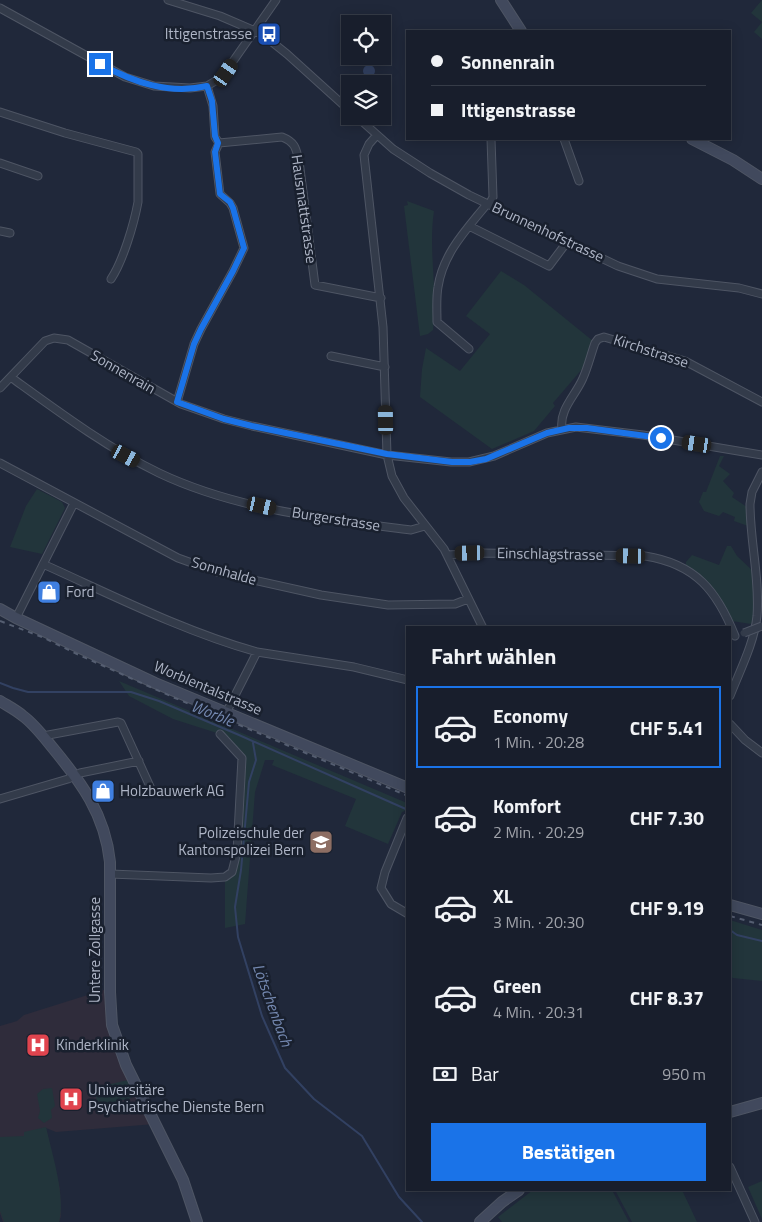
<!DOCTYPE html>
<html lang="de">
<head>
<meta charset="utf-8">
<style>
  body { margin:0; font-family:"Titillium Web",sans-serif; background:#252b38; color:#f1f3f6; height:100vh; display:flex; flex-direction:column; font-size:19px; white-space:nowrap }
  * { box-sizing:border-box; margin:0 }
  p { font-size:16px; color:#9fa2a9 }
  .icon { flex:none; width:28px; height:28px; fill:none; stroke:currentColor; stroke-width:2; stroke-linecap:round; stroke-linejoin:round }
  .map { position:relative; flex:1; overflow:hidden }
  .drawer { position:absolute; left:406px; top:626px; width:325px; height:565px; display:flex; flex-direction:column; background:#181e2c; border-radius:0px; box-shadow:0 2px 12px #0003,0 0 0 1px #363c48 }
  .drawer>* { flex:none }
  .guide { position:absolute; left:406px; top:30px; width:325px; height:110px; border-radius:0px; box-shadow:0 2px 12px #0003,0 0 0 1px #363c48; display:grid; align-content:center; height:110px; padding:0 25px; background:#181e2c }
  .buttons { position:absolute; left:341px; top:15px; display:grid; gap:10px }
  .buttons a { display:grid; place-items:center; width:50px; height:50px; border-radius:0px; background:#181e2c; box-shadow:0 2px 12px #0003,0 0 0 1px #363c48; font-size:25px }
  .end { position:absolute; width:22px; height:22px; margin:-11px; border:6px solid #1a73e8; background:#fff; box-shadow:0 0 0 2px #fff }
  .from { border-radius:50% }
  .car { position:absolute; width:15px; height:30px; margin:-15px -8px; border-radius:6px; box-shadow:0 0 4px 1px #0007; background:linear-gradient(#222 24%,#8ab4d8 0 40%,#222 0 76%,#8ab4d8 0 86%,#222 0) }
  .guide b { display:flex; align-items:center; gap:18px; height:48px; font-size:19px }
  .guide b+b { border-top:1px solid #363c48 }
  .guide i { width:12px; height:12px; background:#f1f3f6 }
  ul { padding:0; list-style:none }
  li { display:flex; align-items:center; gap:15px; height:82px; margin:0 10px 8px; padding:0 15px; border:2px solid transparent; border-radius:0px }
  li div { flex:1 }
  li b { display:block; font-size:19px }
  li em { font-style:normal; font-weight:700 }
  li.current { border-color:#1a73e8 }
  li>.icon { width:45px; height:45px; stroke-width:1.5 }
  h2 { padding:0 25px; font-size:22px; line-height:60px }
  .pay { display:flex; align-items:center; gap:12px; height:55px; padding:0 25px; font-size:19px }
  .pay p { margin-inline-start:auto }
  .action { display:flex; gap:10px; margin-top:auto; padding:10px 25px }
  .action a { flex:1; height:58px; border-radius:0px; background:#1a73e8; color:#fff; font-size:20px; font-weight:700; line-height:58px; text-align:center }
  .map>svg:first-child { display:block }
  .medical { fill:#2f2c3b }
  .green { fill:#22353b }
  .water { fill:#324162 }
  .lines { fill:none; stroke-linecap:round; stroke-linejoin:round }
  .stream { stroke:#324162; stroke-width:2 }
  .street-casing { stroke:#4e5564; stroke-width:9 }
  .secondary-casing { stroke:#4e5564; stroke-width:12 }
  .street { stroke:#333b4a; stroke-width:7 }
  .secondary { stroke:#41495d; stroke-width:10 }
  .rail { stroke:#555e71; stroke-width:2; stroke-dasharray:5 5; stroke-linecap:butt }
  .street-bridge-casing { stroke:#4e5564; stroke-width:9; stroke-linecap:butt }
  .street-bridge { stroke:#333b4a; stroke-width:7 }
  .route { stroke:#1a73e8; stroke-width:6 }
  .labels { text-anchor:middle; stroke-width:5; stroke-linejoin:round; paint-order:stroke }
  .poi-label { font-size:15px; fill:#aeb5c6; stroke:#19202e; text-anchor:start }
  .street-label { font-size:15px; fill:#aeb5c6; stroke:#19202e }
  .water-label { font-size:16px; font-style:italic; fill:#7488b0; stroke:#19202e }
</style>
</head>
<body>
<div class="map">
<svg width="762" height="1222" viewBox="0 0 762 1222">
  <rect width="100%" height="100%" fill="#20283a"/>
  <path class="medical" d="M110 988 112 1025 155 1124 56 1132 46 1128 60 1189 61 1216 59 1222H3L0 1213V1026L17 1021 24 1015Z"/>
  <path class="green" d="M762 0V39L754 32 762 22 751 13Z
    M407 201 434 211C428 250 438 290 433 330L428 334 420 336 404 206 408 205Z
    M501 271 524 285 593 341 583 368 553 403 555 406 534 431 492 449 420 397 422 369 426 348 460 371 490 334 466 316Z
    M720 456H724L719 466 730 474 723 481 734 493 732 497 747 507 748 526 734 521 735 517 723 512 719 516 704 511 699 502 703 492H706Z
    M37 489 62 502 65 508 42 554 10 547 26 506Z
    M727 546H731L737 556 753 571 755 593 753 621 751 624 732 621C722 598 708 578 686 565V562L692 555 719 565Z
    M119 681 407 803V810L402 812 388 844 345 826 356 799 272 765 274 760H265L255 792 245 924 225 928V877L232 872 242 758 220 734 173 719 129 696Z
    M730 920 762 930V981L733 978 730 976Z
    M128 1080 132 1098 98 1106 94 1088Z
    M52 1088 55 1106 51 1110 52 1118 44 1123 38 1118 40 1111 37 1094 43 1089Z
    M46 1127C52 1154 66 1196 59 1222H4L0 1211V1137L24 1136V1132Z
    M762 1181V1219L748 1187Z
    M533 1190H612L629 1222H502L498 1217Z
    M615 1190H682L697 1222H632Z"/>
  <path class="water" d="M363 71a6 6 0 1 1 12 0a6 6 0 1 1-12 0Z"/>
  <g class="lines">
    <path class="stream" d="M0 683 13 688 28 692H131L159 701 239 735 408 810
      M253 743 256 760 249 782 241 870 235 907 238 937 262 1016 285 1068 314 1099 362 1136 399 1197 422 1222
      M730 930 737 935 762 941"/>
    <g class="street-casing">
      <path id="street" d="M168 0 220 16 262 34 287 54 350 111
        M0 8 125 77 154 86 190 88 207 86 222 77 276 0
        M207 86 213 106 215 137 219 143
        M0 112 65 133 136 152 138 154V202C134 224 123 261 111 279
        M356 116 393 149 430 173 469 195 618 266 657 279 739 288 762 294
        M376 136 369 144 364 155 383 327 387 455 392 476 404 498 444 549 483 628
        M564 139 579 181
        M219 143 282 137C295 142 296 148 299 161L315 285 381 298
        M0 163 38 176
        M489 205 493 197 491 139
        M469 226 549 266 567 242
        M0 231 10 233
        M469 349 437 322C437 310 436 298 438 287 443 253 467 229 487 204
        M331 356 385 367
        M12 378C59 412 106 447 159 473 237 510 326 519 411 530L425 526
        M0 388 45 341 54 338 68 340 181 404 224 419 252 426 387 455 451 462H469L494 456 547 433 576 427 643 435 762 455
        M177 402 194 344 201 329 233 271 244 248 233 208 230 203 220 194 215 152 219 143
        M562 429C559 409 576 395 583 378 588 367 591 354 595 343L598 339 604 337 685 361 762 402
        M0 463 178 558 217 572 321 595 388 605 455 604 468 599
        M447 555 484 553 645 556C696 564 717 591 735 636
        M43 564C114 596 183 631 257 652
        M16 618 74 503
        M730 696C740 670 754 644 757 616 760 579 750 541 750 504L752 492 762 472
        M226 713 257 652 354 667 408 680
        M730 724 745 740 762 753
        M43 736 118 722 121 723 153 793
        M0 799 68 779 80 773 139 761
        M407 818 385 872 381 888 391 904 408 914
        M110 874 211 878 225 877 232 872 237 852 242 758 220 734
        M730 1167 755 1222"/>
    </g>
    <g class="secondary-casing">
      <path id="secondary" d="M501 0 521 31
        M692 139 733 160 762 179
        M0 609 16 618 155 683 408 788
        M0 701C8 706 16 710 23 716 34 724 43 736 52 747 81 782 105 814 110 862V992L112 1025 126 1065 183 1180 197 1222
        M730 905 762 914
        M730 1112 762 1103
        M480 1222 502 1202 519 1190"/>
    </g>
    <use href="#street" class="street"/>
    <use href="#secondary" class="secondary"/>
    <path class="rail" d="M0 621 42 637 79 655 175 698 408 796
      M730 916 762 925"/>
    <g class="street-bridge-casing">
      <path id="street-bridge" d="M744 633 762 626"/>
    </g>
    <use href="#street-bridge" class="street-bridge"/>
  </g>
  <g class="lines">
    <path class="route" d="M100 64C133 82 169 95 207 86L212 101 215 136 218 143 215 152 220 194 230 202 233 208 244 248 233 271 201 329 194 344 177 402 224 419 252 426 387 454 452 462H470L486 459 547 433 569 428H587L661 438"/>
  </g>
  <defs>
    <g id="bus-square" transform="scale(1.25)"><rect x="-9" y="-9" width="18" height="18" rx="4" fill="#1a4fb4" stroke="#19202e"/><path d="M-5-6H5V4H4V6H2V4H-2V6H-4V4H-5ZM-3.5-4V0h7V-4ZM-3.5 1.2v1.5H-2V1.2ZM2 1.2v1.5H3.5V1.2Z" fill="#fff"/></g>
    <g id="shop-square" transform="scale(1.25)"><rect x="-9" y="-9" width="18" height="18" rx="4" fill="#3f7fe0" stroke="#19202e"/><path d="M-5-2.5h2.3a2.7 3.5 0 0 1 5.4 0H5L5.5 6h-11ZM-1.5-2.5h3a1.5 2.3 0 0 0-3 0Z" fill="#fff"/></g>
    <g id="school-square" transform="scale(1.25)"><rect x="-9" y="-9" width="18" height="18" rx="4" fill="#8d6e63" stroke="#19202e"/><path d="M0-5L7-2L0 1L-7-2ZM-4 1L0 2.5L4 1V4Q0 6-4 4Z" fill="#fff"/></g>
    <g id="hospital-square" transform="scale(1.25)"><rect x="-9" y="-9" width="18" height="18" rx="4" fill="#e0444e" stroke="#19202e"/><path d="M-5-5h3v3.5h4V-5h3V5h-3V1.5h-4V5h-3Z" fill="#fff"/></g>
  </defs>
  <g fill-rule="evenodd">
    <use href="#bus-square" x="269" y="34"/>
    <use href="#shop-square" x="49" y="592"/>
    <use href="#shop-square" x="103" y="791"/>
    <use href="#school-square" x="321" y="842"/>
    <use href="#hospital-square" x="38" y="1045"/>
    <use href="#hospital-square" x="71" y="1099"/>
  </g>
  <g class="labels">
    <g class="poi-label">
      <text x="252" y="39" text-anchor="end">Ittigenstrasse</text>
      <text x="66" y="597">Ford</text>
      <text x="120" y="796">Holzbauwerk AG</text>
      <text x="304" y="838" text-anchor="end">Polizeischule der<tspan x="304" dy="17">Kantonspolizei Bern</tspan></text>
      <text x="56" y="1050">Kinderklinik</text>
      <text x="88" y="1095">Universitäre<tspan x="88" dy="17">Psychiatrische Dienste Bern</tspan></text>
    </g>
    <g class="street-label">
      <text transform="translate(304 209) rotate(82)" y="5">Hausmattstrasse</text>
      <text transform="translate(548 232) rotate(25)" y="5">Brunnenhofstrasse</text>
      <text transform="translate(651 351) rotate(18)" y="5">Kirchstrasse</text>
      <text transform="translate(123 372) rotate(30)" y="5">Sonnenrain</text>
      <text transform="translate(336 519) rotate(9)" y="5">Burgerstrasse</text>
      <text transform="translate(550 554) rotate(1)" y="5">Einschlagstrasse</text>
      <text transform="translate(224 571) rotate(16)" y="5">Sonnhalde</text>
      <text transform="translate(208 688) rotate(23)" y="5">Worblentalstrasse</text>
      <text transform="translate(95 950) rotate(-90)" y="5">Untere Zollgasse</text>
    </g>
    <g class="water-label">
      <text transform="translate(213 713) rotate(22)" y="6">Worble</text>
      <text transform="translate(273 1005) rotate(70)" y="6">Lötschenbach</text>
    </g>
  </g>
</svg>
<div class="buttons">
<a><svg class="icon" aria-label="locate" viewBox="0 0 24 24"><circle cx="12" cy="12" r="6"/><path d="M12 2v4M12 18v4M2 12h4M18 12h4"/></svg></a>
<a><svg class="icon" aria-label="layers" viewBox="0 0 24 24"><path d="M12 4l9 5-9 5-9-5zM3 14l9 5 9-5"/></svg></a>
</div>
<i class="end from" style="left:661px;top:438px"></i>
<i class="end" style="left:100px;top:64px"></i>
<i class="car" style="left:226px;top:73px;rotate:35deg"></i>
<i class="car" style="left:386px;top:420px;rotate:359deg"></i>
<i class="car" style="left:697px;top:444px;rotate:279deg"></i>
<i class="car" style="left:126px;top:456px;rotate:118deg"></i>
<i class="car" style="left:262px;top:506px;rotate:103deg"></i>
<i class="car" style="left:470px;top:553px;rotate:269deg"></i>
<i class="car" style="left:631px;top:556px;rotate:271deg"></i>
<div class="guide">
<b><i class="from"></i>Sonnenrain</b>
<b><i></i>Ittigenstrasse</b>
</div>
<section class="drawer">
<h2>Fahrt wählen</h2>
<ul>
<li class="current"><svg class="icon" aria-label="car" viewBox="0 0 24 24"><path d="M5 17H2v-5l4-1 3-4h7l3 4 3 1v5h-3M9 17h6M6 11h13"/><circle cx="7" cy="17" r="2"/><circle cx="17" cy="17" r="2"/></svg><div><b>Economy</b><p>1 Min. · 20:28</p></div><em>CHF 5.41</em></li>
<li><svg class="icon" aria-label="car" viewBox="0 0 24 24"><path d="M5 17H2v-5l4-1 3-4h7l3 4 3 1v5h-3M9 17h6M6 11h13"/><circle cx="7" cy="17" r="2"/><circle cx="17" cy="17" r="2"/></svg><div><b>Komfort</b><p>2 Min. · 20:29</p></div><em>CHF 7.30</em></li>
<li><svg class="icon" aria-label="car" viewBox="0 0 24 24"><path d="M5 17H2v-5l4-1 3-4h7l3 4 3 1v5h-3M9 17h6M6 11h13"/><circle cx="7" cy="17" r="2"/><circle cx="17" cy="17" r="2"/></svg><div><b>XL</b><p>3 Min. · 20:30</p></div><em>CHF 9.19</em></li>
<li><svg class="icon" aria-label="car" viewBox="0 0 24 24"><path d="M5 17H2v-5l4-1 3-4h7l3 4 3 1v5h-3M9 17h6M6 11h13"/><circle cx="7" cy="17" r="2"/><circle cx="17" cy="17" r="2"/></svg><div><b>Green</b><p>4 Min. · 20:31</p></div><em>CHF 8.37</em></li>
</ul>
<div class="pay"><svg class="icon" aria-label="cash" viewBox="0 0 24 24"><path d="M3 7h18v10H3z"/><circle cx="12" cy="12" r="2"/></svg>Bar<p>950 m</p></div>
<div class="action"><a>Bestätigen</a></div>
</section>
</div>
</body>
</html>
